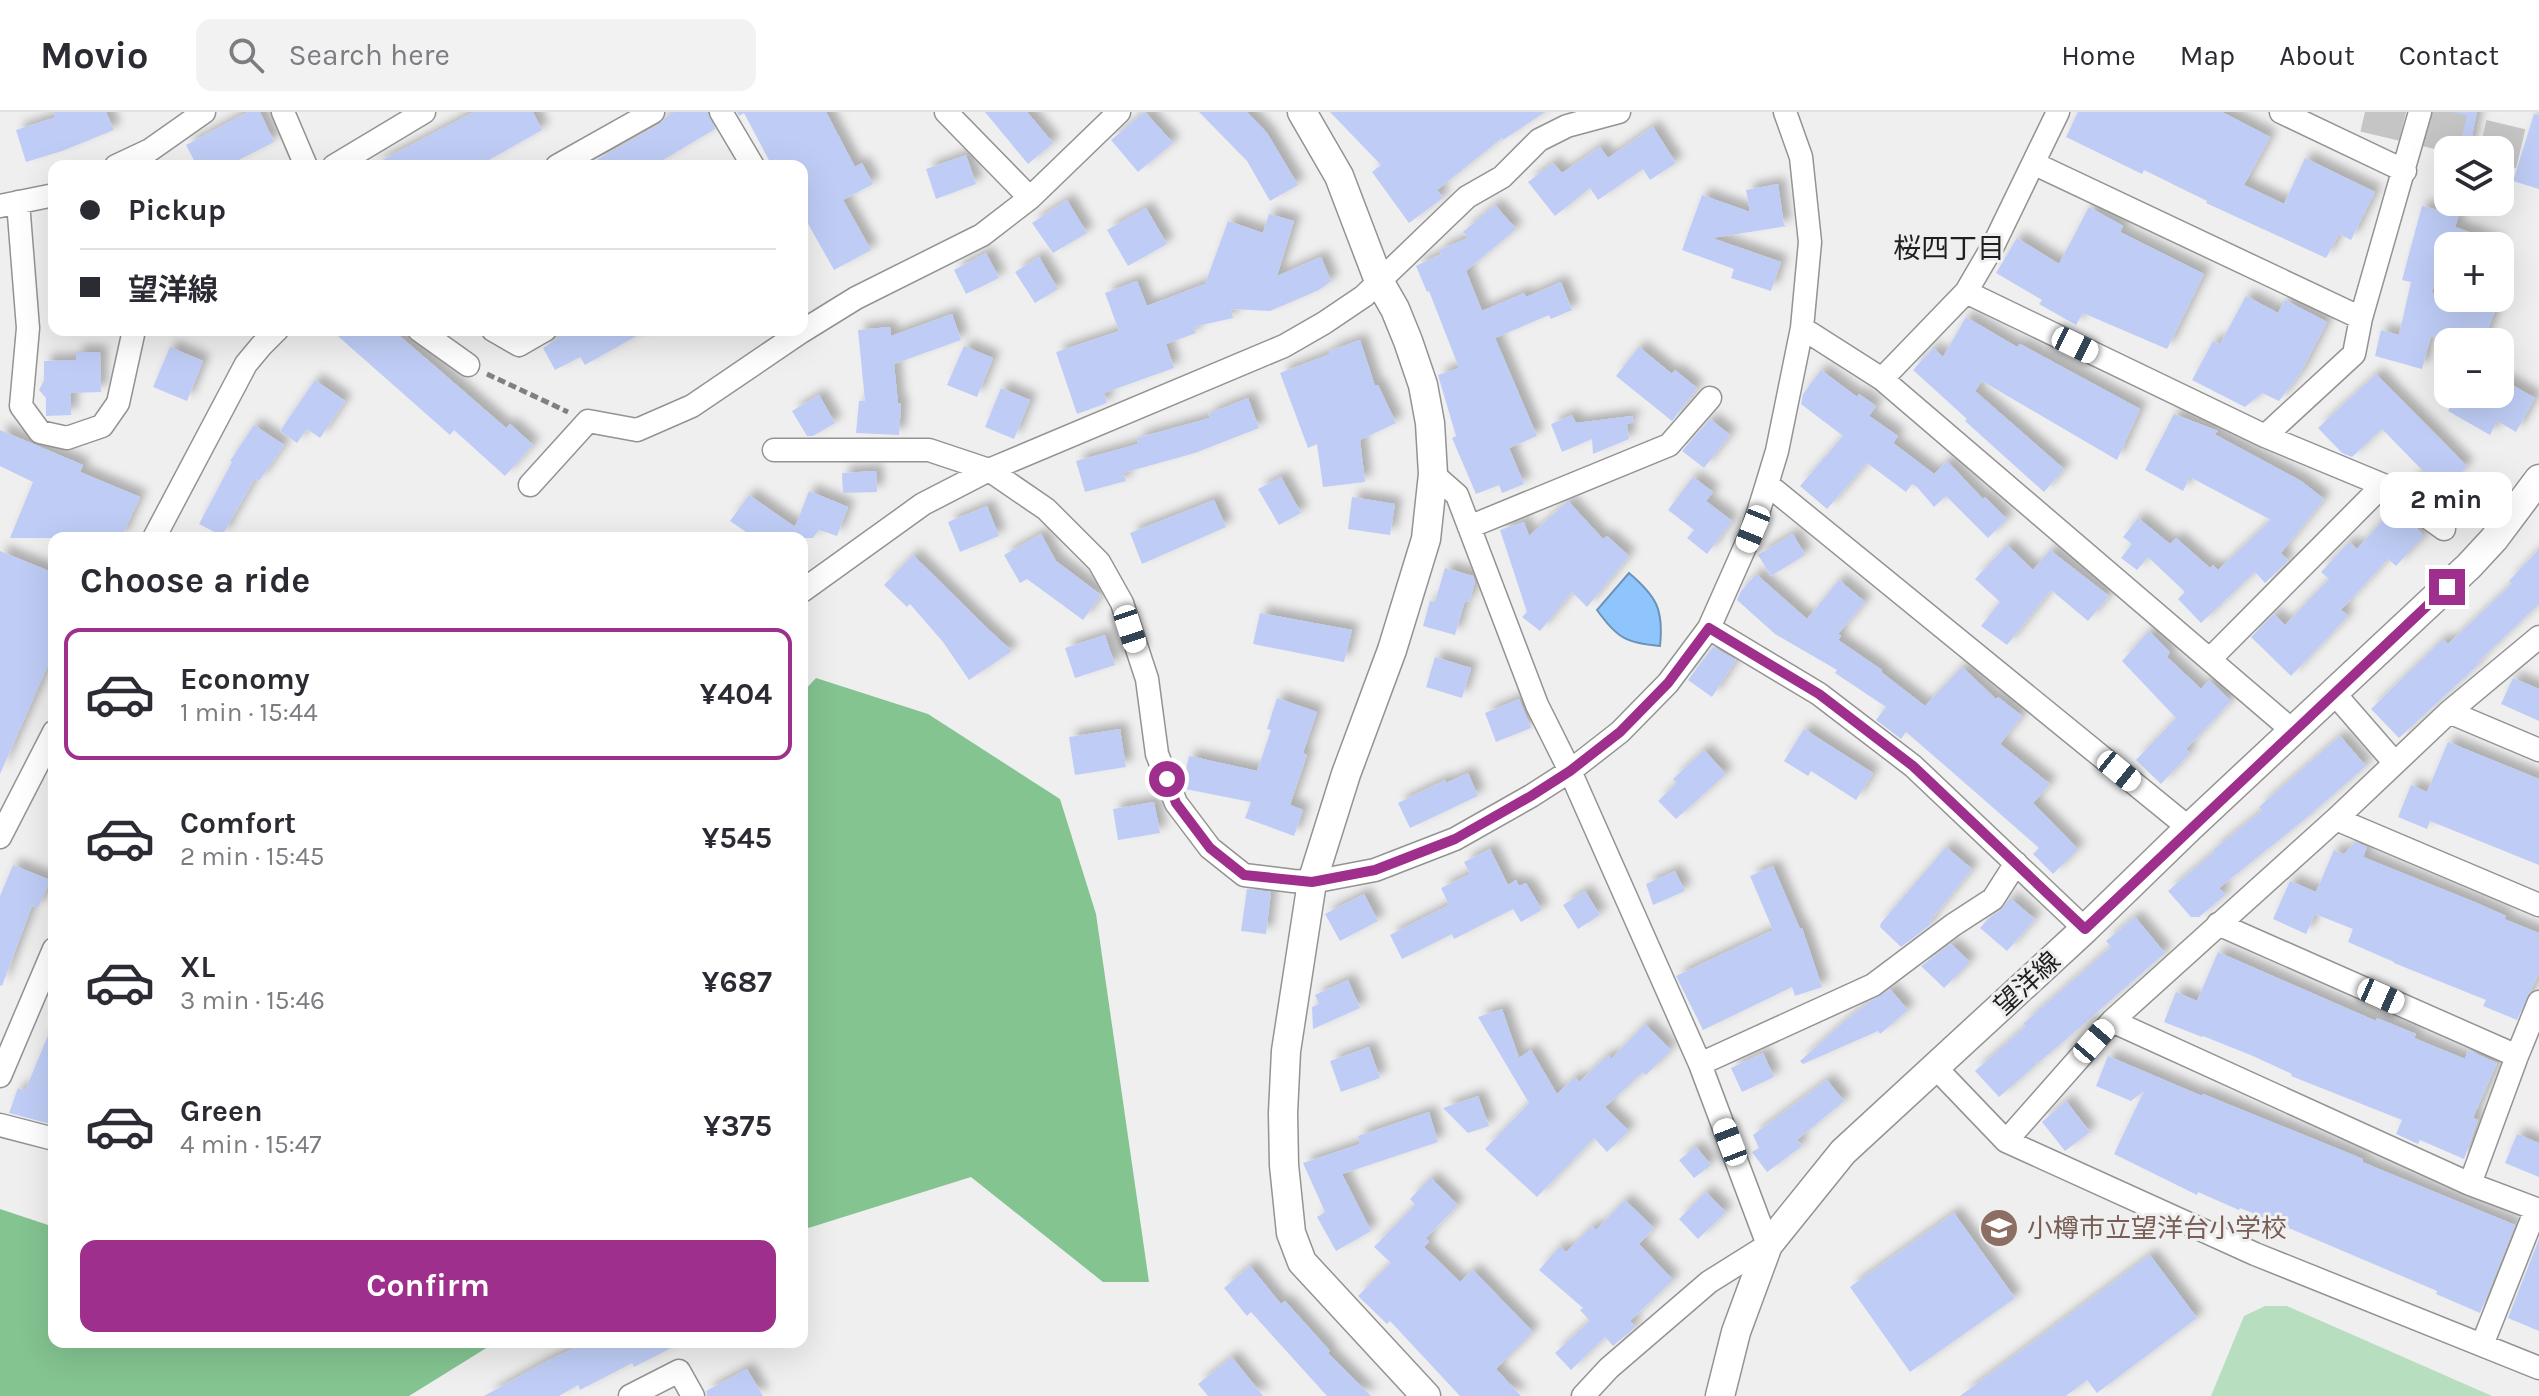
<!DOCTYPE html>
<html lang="en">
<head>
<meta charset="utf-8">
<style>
  body { margin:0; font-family:Karla,"Noto Sans JP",sans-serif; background:#f2f2f3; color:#2b2b33; height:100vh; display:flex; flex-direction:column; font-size:30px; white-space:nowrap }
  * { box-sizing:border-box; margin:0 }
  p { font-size:26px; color:#7c7c81 }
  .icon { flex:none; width:44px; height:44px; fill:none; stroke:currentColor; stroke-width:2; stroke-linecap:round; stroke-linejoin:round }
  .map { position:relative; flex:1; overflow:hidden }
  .panel { position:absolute; left:48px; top:420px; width:760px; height:816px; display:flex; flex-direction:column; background:#fff; border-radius:16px; box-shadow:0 8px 32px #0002 }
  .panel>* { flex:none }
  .banner { position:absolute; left:48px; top:48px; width:760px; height:176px; border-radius:16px; box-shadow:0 8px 32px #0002; display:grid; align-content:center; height:176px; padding:0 32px; background:#fff }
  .fabs { position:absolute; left:2434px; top:24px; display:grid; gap:16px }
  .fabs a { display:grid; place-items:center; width:80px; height:80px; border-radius:16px; background:#fff; box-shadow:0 8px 32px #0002; font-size:40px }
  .end { position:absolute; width:36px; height:36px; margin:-18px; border:10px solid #9e2f8d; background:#fff; box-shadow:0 0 0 4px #fff }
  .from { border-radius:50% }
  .bubble { position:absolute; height:56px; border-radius:16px; background:#fff; box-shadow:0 8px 32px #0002; font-size:26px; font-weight:700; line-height:56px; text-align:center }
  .car { position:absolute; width:24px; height:48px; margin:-24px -12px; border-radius:10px; box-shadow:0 0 6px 2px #0007; background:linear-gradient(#fff 24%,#345 0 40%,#fff 0 76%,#345 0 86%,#fff 0) }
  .banner b { display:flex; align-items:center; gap:28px; height:76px; font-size:30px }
  .banner b+b { border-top:2px solid #e1e1e2 }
  .banner i { width:20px; height:20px; background:#2b2b33 }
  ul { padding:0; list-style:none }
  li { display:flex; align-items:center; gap:24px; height:132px; margin:0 16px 12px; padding:0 16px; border:4px solid transparent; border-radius:16px }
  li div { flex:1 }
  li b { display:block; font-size:30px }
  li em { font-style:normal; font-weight:700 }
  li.current { border-color:#9e2f8d }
  li>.icon { width:72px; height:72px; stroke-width:1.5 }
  h2 { padding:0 32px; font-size:36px; line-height:96px }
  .action { display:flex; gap:16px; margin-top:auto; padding:16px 32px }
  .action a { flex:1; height:92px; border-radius:16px; background:#9e2f8d; color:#fff; font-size:32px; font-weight:700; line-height:92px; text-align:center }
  header { display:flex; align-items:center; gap:48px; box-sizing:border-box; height:112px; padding:0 40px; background:#fff; border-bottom:2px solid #e1e1e2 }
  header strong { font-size:38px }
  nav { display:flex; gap:44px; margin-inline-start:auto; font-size:28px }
  .search { width:560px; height:72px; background:#f2f2f3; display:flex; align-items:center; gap:20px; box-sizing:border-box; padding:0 28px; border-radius:16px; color:#7c7c81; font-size:30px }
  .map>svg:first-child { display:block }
  .green { fill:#b7debe }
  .forest { fill:#84c491 }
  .water { fill:#8dc5fc; stroke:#6c93ba; stroke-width:2 }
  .building { fill:#bfcdf6; filter:url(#shadow) }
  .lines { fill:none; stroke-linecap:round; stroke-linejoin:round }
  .motorway-tunnel { stroke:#c5c5c6; stroke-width:40; stroke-dasharray:40 20; stroke-linecap:butt }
  .minor-casing { stroke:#939394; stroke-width:25 }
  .tertiary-casing { stroke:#939394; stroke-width:31 }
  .path { stroke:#808081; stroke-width:5; stroke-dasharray:8 4; stroke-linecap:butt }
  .minor { stroke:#fff; stroke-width:22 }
  .tertiary { stroke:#fff; stroke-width:28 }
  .route { stroke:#9e2f8d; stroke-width:10 }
  .labels { text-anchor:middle; stroke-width:6; stroke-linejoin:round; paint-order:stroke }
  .street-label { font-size:26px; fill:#1f1f1f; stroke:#efeff0 }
  .education-label { font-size:26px; fill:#785e54; stroke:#efeff0; text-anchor:start }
  .neighbourhood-label { font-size:28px; fill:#1f1f1f; stroke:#efeff0 }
</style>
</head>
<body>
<header>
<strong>Movio</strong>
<div class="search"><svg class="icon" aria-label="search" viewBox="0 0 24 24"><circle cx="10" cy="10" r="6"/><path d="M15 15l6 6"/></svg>Search here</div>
<nav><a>Home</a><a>Map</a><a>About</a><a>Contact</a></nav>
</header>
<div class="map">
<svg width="2539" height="1284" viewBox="0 0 2539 1284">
  <defs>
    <filter id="shadow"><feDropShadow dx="7" dy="-7" stdDeviation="4" flood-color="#0004"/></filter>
  </defs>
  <rect width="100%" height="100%" fill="#efeff0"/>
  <path class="green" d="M2265 1194H2287L2492 1284H2211L2244 1204Z"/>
  <path class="forest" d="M816 566 928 602 1060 687 1096 802 1149 1170H1103L971 1065 802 1118V581Z
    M0 1097 54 1115V1230H496L409 1284H0Z"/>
  <path class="water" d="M1629 461C1656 484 1664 497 1660 534 1626 531 1617 526 1597 498Z"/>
  <path class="building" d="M53 0H106L114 18 62 39 26 50 16 18 56 5Z
    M248 0H260L274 30 227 54H197L186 33Z
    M474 0H533L542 18 478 54H371Z
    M674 0H707L715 17 653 54H586L660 12 666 5Z
    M737 0H826L855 55 862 51 873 72 843 88 871 138 834 158 802 101V54H772L744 1 739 4Z
    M985 0H1027L1053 31 1028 52Z
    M1145 0 1173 31 1138 60 1111 28Z
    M1199 0H1247L1267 21 1298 73 1270 89 1247 49Z
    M1330 0H1545L1503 28 1502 26 1437 78 1443 86 1409 111 1372 60 1381 53Z
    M2078 0H2222L2270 25 2244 73 2284 92 2305 46 2375 80 2351 128 2339 122 2326 146 2206 91 2207 89 2144 58 2142 62 2066 25Z
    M2448 0H2477L2469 38H2439Z
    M2534 2 2539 3V77L2513 69Z
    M1653 15 1676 51 1650 68 1643 57 1598 88 1590 76 1555 104 1528 70 1553 51 1562 61 1600 35 1608 46Z
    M966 43 976 72 936 87 926 57Z
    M1778 72 1784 113 1787 114 1712 126 1781 150 1771 179 1731 166 1734 157 1682 138 1702 83 1750 100 1746 78Z
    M1067 88 1087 121 1053 141 1032 111Z
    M1495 93 1516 117 1466 159 1482 199 1524 181 1526 185 1561 170 1572 198 1551 207 1549 203 1495 226 1537 324 1509 336 1524 372 1502 381 1499 373 1476 382 1452 326 1456 324 1438 263 1459 256 1429 179 1427 180 1416 154 1441 142 1439 138 1468 126 1463 120Z
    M2422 94 2459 103 2455 115 2499 131 2498 134H2453L2444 132 2432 181 2448 186H2500L2483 230H2444L2431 224 2422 257 2375 244 2381 218 2399 223 2411 170 2402 168Z
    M2089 95 2123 114 2120 120 2204 162 2167 237 2083 201 2076 213 2039 192 2042 188 1996 161 2017 126 2059 152Z
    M1146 96 1167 132 1128 154 1107 118Z
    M1269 102 1294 109 1277 164 1321 145 1331 169 1319 178 1270 199 1231 197 1233 206 1193 215 1196 221 1166 232 1174 256 1104 281 1107 291 1077 302 1056 240 1119 219 1105 181 1137 169 1147 194 1205 172 1228 109 1263 121Z
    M986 141 999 166 966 182 954 158Z
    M1039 145 1058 177 1035 191 1015 160Z
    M2246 184 2278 201 2285 188 2327 210 2301 260 2279 289 2262 281 2245 295 2192 268 2213 229 2220 232Z
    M952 202 961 228 894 252 898 291 901 292 899 323 856 321 859 289H865L858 218 890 215 891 224Z
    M1966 205 2017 235 2020 232 2140 297 2117 348 1982 269 1975 279 2064 357 2044 380 1965 309 1967 307 1913 258 1933 236 1943 245Z
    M331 218H393L506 316 510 312 533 333 505 364 454 318 450 323Z
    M570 218H647L585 253 580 245 555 258 543 236Z
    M1360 228 1375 274 1378 273 1396 311 1360 328 1365 370 1323 375 1317 332 1308 336 1280 261 1330 242 1329 239Z
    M964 234 993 246 977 285 947 273Z
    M170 235 203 249 187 289 153 275Z
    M1639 235 1672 262 1675 258 1697 276 1672 309 1616 264Z
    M76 240H100L101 280 71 281V303L46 304V286L39 278 44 268V249L76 248Z
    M1821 258 1857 285 1859 282 1876 294 1869 304 1898 324 1893 331 1934 362 1947 349 1983 387 1985 385 2007 407 1988 426 1946 384 1934 395 1917 375 1912 372 1906 380 1867 351 1827 397 1800 374 1843 324 1801 292 1803 282Z
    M2376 262 2467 354 2431 390 2409 372 2423 359 2382 317 2352 345 2342 341 2318 316Z
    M2500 266 2535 286 2516 320 2497 309 2490 323 2448 299 2457 283 2486 296 2492 282H2500Z
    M315 268 345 289 320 326 307 317 297 331 280 319Z
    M1001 276 1030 288 1014 327 985 315Z
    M819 283 835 311 813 324H807L792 299Z
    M1248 286 1259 316 1195 341 1123 361 1126 369 1085 380 1076 349 1138 332 1137 326 1210 306 1208 302Z
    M2174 302 2218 319 2214 322 2301 369 2324 387 2281 441 2288 449 2265 471 2255 460 2201 511 2178 487 2185 480 2148 445 2137 458 2121 446 2132 432 2123 425 2138 406 2170 432 2176 426 2210 456 2213 453 2218 458 2271 408 2190 365 2183 379 2145 358Z
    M1572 303 1576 311 1632 304 1634 310 1627 312 1629 327 1593 342 1592 327 1562 340 1551 312Z
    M1710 307 1730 323 1704 356 1682 339Z
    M254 313 284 333 259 369 255 366 222 424 199 412 232 350 230 349Z
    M0 318 83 353 80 360 140 385 121 426H10L33 370 0 354Z
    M876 359 877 380 843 381 842 361Z
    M1281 365 1301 401 1279 413 1258 377Z
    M1693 365 1713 380 1706 389 1732 409 1707 442 1687 426 1694 418 1668 398Z
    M809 379 848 395 837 424 819 418 813 426H755L730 409 749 383 795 415Z
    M1352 385 1395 392 1390 423 1348 417Z
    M1214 388 1226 415 1142 452 1130 421Z
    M1568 389 1603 427 1607 424 1629 444 1587 495 1572 480 1540 519 1522 505 1527 500 1500 418 1524 410 1529 424Z
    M987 394 999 424 960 440 948 410Z
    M2393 397 2411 410 2424 424 2396 454 2388 447 2341 498 2348 504 2291 564 2251 525 2274 502 2285 513 2329 467 2321 460 2349 430 2357 437Z
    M1041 422 1056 449 1101 483 1083 508 1027 467 1020 471 1004 443Z
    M1793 422 1805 443 1771 464 1758 443Z
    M2007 433 2033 458 2050 438 2109 484 2088 509 2051 478 2007 533 1981 514 2000 490 1975 467Z
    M2539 437V492L2477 551 2479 552 2399 626 2371 597 2443 527 2448 532 2512 472 2509 469Z
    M0 439 54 461V553L49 551 0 662Z
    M913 443 989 518 1012 539 969 568 943 530 910 492 907 495 884 473Z
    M1445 456 1473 464 1475 470 1469 490 1465 489 1455 523 1423 514 1430 489 1435 490Z
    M1756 462 1807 507 1839 468 1865 490 1838 522 1841 524 1838 528 1882 558 1881 560 1925 594 1962 555 1996 587 1998 585 2022 604 2000 632 2050 672 2033 691 2078 737 2053 762 2033 742 2039 736 1958 665 1906 620 1901 627 1876 608 1886 595 1835 561 1837 558 1775 522 1737 488 1741 479Z
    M1260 501 1352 518 1344 550 1253 532Z
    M2149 519 2170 540 2167 545 2201 577 2209 568 2231 589 2186 637 2190 641 2161 672 2136 648 2176 606 2122 549Z
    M1105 523 1115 553 1075 566 1065 536Z
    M1713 535 1736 548 1712 585 1688 568Z
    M1435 545 1471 556 1462 586 1426 575Z
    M2513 566 2539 577V609L2501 592Z
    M1277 586 1317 600 1303 641 1307 643 1290 693 1303 698 1294 724 1245 706 1251 690 1185 677 1183 671 1189 644 1257 659 1271 618 1267 617Z
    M1519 587 1531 616 1496 630 1485 601Z
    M1120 617 1126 655 1075 663 1069 625Z
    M1804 617 1873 661 1856 688 1811 659 1808 664 1784 649Z
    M2340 624 2366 654 2304 708 2219 776 2225 783 2199 805H2191L2168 779 2214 740 2213 738 2262 699 2259 695Z
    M2448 630 2539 667V753L2430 709 2427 717 2398 705 2411 673 2427 680Z
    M1704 638 1726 662 1676 707 1658 689 1677 671 1673 667Z
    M1468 661 1478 684 1410 716 1398 691 1445 668 1446 671Z
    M1154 690 1160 721 1118 728 1113 697Z
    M2355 730 2367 735 2363 745 2477 791 2506 804 2504 807 2539 821V861L2517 908 2483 894 2486 888 2394 851V850L2348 830 2353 817 2315 802 2306 822 2273 807 2290 769 2316 780 2334 738 2344 742Z
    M1946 735 1972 757 1929 810 1931 812 1901 835 1880 815 1881 811Z
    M1490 737 1508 773 1516 768 1519 774 1526 771 1542 798 1521 810 1513 797 1454 827 1452 822 1402 847 1390 823 1449 793 1441 776 1470 762 1464 750Z
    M13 753 50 768 38 796 32 794 2 874 0 873V784Z
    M1773 754 1800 817 1802 816 1822 875 1795 884 1792 875 1703 918 1676 864 1773 818 1750 764Z
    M1675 759 1685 779 1653 793 1646 772Z
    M1247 777 1271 780 1266 822 1241 819Z
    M1585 779 1600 803 1578 817 1563 793Z
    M1364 782 1378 809 1340 829 1325 802Z
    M2010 786 2035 807 2007 839 1980 816 1988 807 2001 798Z
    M2135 805 2165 841 2050 941 2039 950 2034 948 2037 952 1999 985 1975 959 2026 914 2023 912 2111 835 2106 829Z
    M1951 832 1970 850 1944 876 1921 854Z
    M2218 840 2376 909 2377 906 2416 922 2414 926 2465 947 2468 938 2497 951 2473 1006 2478 1008 2464 1047 2420 1028 2418 1032 2396 1022 2402 1008 2291 964 2292 962 2253 944 2203 924 2202 925 2164 910 2176 880 2197 889Z
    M1348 868 1360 896 1313 917 1312 895 1319 892 1315 883Z
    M1890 877 1908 898 1880 922 1878 919 1803 952 1800 949 1844 910 1868 891Z
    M1502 897 1519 946 1531 938 1557 982 1575 965 1579 970 1608 943 1611 947 1645 912 1671 938 1646 963 1643 960 1605 995 1629 1019 1607 1040 1594 1026 1537 1085 1485 1037 1529 991 1478 905Z
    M54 909V1013L9 1001 18 976 25 979Z
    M1369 935 1380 966 1341 980 1330 949Z
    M1763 941 1774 965 1742 980 1731 956Z
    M2108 944 2202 984 2203 982 2363 1047 2362 1050 2515 1113 2480 1201 2436 1182 2437 1179 2303 1122 2240 1096 2239 1098 2198 1080 2197 1083 2114 1042 2144 979 2131 989 2096 974Z
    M1827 968 1844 989 1797 1028 1802 1034 1767 1060 1752 1040 1759 1036 1753 1023Z
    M1478 984 1489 1014 1468 1021 1443 996Z
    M2066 989 2090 1020 2065 1039 2042 1010Z
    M1429 1000 1438 1030 1342 1062 1371 1119 1336 1139 1317 1105 1325 1100 1303 1051 1360 1032 1358 1024Z
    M2517 1022 2539 1031V1065L2505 1051Z
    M1696 1035 1711 1053 1694 1066 1679 1048Z
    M1431 1066 1458 1093 1426 1126 1429 1130 1424 1135 1460 1170 1473 1158 1533 1220 1496 1257 1521 1284H1460L1390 1209 1387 1212 1358 1184 1391 1151 1374 1135 1415 1093 1410 1087Z
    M1706 1080 1726 1100 1698 1127 1679 1107Z
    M1625 1088 1654 1116 1639 1132 1673 1168 1630 1209 1635 1215 1613 1234 1605 1225 1571 1258 1555 1241 1590 1209 1580 1198 1583 1196 1539 1158 1560 1134 1566 1140 1592 1114 1596 1118Z
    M1954 1101 2015 1186 1910 1260 1850 1175Z
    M2539 1127V1219L2508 1206Z
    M2150 1143 2197 1206 2097 1281 2087 1268 2066 1284H1960Z
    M1250 1154 1281 1192 1285 1189 1330 1239 1328 1241 1371 1284H1327L1251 1200 1247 1204 1224 1176Z
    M587 1230H683L634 1255 632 1251 580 1278 578 1273 559 1284H484L547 1249Z
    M1232 1245 1263 1284H1208L1198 1272Z
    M747 1257 763 1284H707L706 1279Z"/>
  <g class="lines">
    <path class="motorway-tunnel" d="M2365 0 2539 41"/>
    <g class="minor-casing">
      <path id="minor" d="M283 0 306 54
        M721 0 753 54
        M946 0 1030 86
        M2281 0 2405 59
        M2035 52 2361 206
        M116 54 150 38 204 0
        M334 54 424 0
        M557 54 653 0
        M18 90 28 216 21 294 40 320 67 326 102 314 118 291 134 218
        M0 94 54 83
        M1966 180 2265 324 2383 373 2444 417
        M1802 216 1882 267 2293 619
        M419 218 468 253
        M493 218 519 233 545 218
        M1882 267 1966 180 1994 132 2058 0
        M2265 324 2354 242 2361 206 2420 0
        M774 338H929L989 358 1046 397 1099 450 1122 491 1147 567 1157 642 1176 691 1210 736 1244 763 1293 769 1312 770 1375 758 1455 727 1531 684 1570 659 1620 620 1668 571 1709 516 1753 417 1767 372 1777 339 1802 216 1810 130 1801 45 1785 0
        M1433 362 1457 383 1537 593 1570 659 1700 952 1768 1133 1709 1170 1609 1256 1583 1284
        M1767 372 2189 716
        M530 373 588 309 637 318 692 294 801 220 856 186 982 123 1030 86 1119 0
        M1469 415 1669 333 1710 286
        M154 426 246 252 261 234 277 218
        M802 479 923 392 989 358 1284 234 1324 211 1364 184 1467 85 1502 65 1539 28 1567 14 1619 0
        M1709 516 1819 582 1913 654 2085 817
        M2210 547 2383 373
        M2334 581 2394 650
        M2449 600 2539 638
        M2336 707 2539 793
        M0 725 54 620
        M2112 909 2470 1072 2517 944 2218 812
        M2517 944 2539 890
        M1700 952 1873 873 1953 813 1993 787 2016 751
        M1936 956 2006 1029 2255 1142 2539 1256
        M0 964 54 837
        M0 1013 54 1027
        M2006 1029 2112 909 2336 707 2449 600 2539 525
        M2470 1072 2539 1098
        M2482 1233 2536 1097
        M630 1284 679 1259 693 1284"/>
    </g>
    <g class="tertiary-casing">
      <path id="tertiary" d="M1302 0 1339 64 1379 169 1395 197 1408 229 1423 273 1430 311 1433 362 1426 427 1392 538 1346 662 1312 770 1286 939 1283 1001 1284 1053 1291 1121 1302 1150 1426 1284
        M1720 1284 1736 1220 1768 1133 1843 1040 2085 817 2189 716 2469 454 2494 427 2539 367"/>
    </g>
    <path class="path" d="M487 262 568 300"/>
    <use href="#minor" class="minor"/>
    <use href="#tertiary" class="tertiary"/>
  </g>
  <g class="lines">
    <path class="route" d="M1167 667 1176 691 1210 736 1244 763 1312 770 1375 758 1455 727 1531 684 1570 659 1620 620 1668 571 1709 516 1819 582 1913 654 2085 817 2447 475"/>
  </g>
  <defs>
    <g id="school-disc" transform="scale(2)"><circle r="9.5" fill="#8d6e63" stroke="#efeff0"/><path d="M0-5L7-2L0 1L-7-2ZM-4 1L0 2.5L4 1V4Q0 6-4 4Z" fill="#fff"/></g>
  </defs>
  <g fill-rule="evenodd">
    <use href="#school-disc" x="1999" y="1116"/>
  </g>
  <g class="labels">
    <g class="street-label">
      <text transform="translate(2027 871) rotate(-43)" y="9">望洋線</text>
    </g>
    <g class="education-label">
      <text x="2027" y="1125">小樽市立望洋台小学校</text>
    </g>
    <g class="neighbourhood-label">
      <text x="1949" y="146">桜四丁目</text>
    </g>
  </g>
</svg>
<div class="fabs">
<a><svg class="icon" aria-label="layers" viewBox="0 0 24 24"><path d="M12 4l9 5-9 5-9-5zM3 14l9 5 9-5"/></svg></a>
<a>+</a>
<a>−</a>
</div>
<i class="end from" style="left:1167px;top:667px"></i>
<i class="end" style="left:2447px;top:475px"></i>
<div class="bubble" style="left:2380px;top:360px;width:132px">2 min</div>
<i class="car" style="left:2075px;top:233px;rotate:116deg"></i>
<i class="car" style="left:1753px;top:417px;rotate:202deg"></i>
<i class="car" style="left:1130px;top:517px;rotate:162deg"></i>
<i class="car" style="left:2119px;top:659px;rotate:129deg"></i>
<i class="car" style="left:2381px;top:884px;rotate:114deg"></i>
<i class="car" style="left:2094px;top:929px;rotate:41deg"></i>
<i class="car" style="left:1730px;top:1030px;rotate:339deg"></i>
<div class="banner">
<b><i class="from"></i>Pickup</b>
<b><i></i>望洋線</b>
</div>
<section class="panel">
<h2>Choose a ride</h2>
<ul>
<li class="current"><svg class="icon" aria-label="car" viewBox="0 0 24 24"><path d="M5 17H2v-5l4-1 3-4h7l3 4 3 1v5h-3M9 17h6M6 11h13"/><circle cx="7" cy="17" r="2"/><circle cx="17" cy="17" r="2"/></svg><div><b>Economy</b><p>1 min · 15:44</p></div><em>¥404</em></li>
<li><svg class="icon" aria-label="car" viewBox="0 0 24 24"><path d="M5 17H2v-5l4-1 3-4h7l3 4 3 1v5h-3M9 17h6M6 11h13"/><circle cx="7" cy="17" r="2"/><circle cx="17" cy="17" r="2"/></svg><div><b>Comfort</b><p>2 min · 15:45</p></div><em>¥545</em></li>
<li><svg class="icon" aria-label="car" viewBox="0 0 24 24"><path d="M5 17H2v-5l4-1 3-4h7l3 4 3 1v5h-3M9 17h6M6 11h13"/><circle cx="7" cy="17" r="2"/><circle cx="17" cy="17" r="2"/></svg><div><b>XL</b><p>3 min · 15:46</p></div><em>¥687</em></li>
<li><svg class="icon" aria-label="car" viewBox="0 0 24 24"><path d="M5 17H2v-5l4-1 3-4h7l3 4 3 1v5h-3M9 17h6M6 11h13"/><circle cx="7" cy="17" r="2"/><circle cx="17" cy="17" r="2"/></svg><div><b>Green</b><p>4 min · 15:47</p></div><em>¥375</em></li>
</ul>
<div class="action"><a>Confirm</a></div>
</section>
</div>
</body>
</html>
